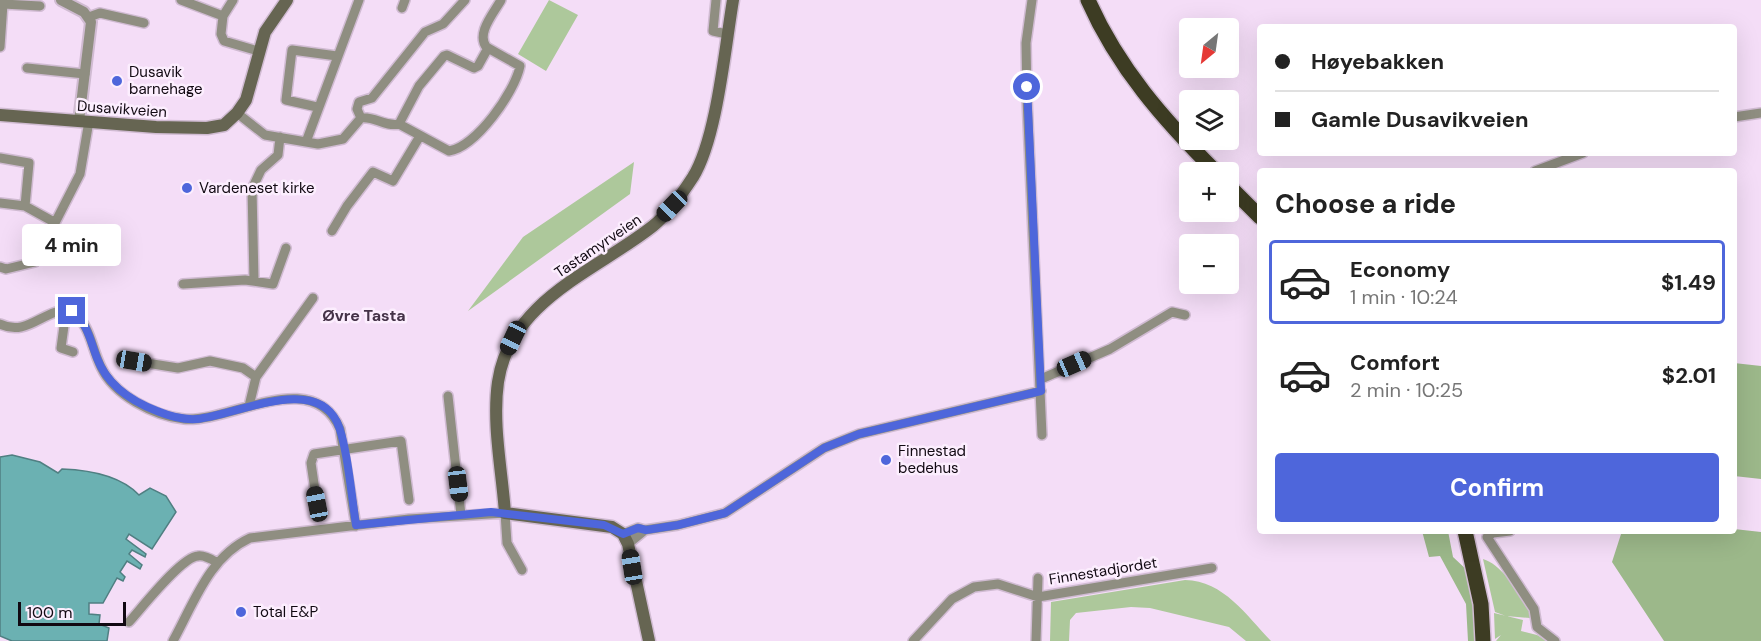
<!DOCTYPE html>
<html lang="en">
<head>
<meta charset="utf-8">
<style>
  body { margin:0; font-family:"DM Sans",sans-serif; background:#f6f6f6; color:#222; height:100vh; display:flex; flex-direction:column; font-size:22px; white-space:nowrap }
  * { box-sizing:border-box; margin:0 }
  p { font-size:20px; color:#767676 }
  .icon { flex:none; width:33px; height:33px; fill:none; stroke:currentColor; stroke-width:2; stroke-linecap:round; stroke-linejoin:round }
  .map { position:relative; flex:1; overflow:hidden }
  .panel { position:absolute; left:1257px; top:168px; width:480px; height:366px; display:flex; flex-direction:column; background:#fff; border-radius:6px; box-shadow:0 6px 24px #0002 }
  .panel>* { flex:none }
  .top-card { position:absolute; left:1257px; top:24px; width:480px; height:132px; border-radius:6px; box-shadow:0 6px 24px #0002; display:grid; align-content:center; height:132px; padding:0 18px; background:#fff }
  .needle { width:39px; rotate:209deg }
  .fabs { position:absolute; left:1179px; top:18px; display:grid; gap:12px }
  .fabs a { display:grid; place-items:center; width:60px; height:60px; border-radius:6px; background:#fff; box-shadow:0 6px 24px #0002; font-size:30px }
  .scale { position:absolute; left:18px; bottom:15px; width:108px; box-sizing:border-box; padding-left:6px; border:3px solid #110912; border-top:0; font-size:16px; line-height:21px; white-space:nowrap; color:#110912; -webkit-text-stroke:4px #fceefe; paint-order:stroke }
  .end { position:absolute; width:27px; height:27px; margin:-14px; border:8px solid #4e66db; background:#fff; box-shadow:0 0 0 3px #fff }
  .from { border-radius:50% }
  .bubble { position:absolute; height:42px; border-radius:6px; background:#fff; box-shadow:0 6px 24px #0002; font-size:20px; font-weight:700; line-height:42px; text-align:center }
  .car { position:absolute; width:18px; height:36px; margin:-18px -9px; border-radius:8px; box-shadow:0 0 4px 2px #0007; background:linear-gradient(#222 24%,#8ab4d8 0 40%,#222 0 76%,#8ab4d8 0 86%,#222 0) }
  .top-card b { display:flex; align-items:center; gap:21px; height:57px; font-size:22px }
  .top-card b+b { border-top:2px solid #e0e0e0 }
  .top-card i { width:15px; height:15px; background:#222 }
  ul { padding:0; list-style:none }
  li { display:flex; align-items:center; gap:18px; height:84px; margin:0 12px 9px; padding:0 6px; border:3px solid transparent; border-radius:6px }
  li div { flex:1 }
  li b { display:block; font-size:22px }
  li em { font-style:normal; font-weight:700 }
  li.active { border-color:#4e66db }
  li>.icon { width:54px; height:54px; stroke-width:1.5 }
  h2 { padding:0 18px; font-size:27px; line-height:72px }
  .primary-button { display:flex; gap:12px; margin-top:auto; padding:12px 18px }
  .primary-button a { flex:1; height:69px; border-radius:6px; background:#4e66db; color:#fff; font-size:24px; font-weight:700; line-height:69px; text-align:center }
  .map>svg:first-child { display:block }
  .green { fill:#adc89b }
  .forest { fill:#9cb88a }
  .water { fill:#6bb1b2; stroke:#507f82; stroke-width:1.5 }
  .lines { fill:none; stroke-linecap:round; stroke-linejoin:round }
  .minor-casing { stroke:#d0bbd2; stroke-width:12 }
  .tertiary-casing { stroke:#d0bbd2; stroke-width:14 }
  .secondary-casing { stroke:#d0bbd2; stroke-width:15 }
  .trunk-casing { stroke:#d0bbd2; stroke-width:18 }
  .minor { stroke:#8f8e81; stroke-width:9 }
  .tertiary { stroke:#8f8e81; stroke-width:10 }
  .secondary { stroke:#666552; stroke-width:12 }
  .trunk { stroke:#3d3c23; stroke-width:15 }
  .route { stroke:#4e66db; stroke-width:8 }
  .poi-dot { fill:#4e66db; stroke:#fceefe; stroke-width:2 }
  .labels { text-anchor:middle; stroke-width:5; stroke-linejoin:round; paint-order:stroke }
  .poi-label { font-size:15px; fill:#110912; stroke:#fceefe; text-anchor:start }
  .street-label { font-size:15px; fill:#110912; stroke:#fceefe }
  .neighbourhood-label { font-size:16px; font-weight:bold; fill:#453348; stroke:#fceefe }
</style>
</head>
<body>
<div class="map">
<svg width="1761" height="641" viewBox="0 0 1761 641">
  <rect width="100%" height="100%" fill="#f4ddf7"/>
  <path class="green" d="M549 0 578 15 546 71 518 54Z
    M634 162 630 194 468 311 523 237Z
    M1483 559C1503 565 1519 594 1531 610L1530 618 1506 616 1495 612Z
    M1185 580C1224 581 1246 615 1271 641H1246L1229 627 1150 608 1131 607 1076 613 1070 620 1069 641H1050L1051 602Z
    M1494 613 1523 620 1521 631 1537 635 1547 641H1496L1501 635 1495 639Z"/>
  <path class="forest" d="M1734 363 1761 366V479L1734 476Z
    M1734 529 1761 532V641H1664L1612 562 1622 531Z
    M1422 531H1448L1453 557 1468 571 1476 595 1477 641H1468L1466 604 1440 556 1429 557Z"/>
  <path class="water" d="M12 455 40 462 58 473 62 469C89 470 120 475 139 495L150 488 166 496 176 512 152 549 129 534 126 539 146 554 145 557 132 550 129 554 142 565 140 569 127 561 120 572 125 577 123 581 117 578 103 603H89V614L100 615 99 624 109 628 107 641H12L0 636V457Z"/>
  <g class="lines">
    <g class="minor-casing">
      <path id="minor" d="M181 0 223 16 221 34 224 41 258 51
        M716 0 713 31 727 34
        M1032 0 1026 43 1027 99 1042 435
        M0 4H3L0 47
        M3 4 40 6
        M402 8 405 0
        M223 16 233 0
        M89 17 100 13 144 23
        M487 48C475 34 494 13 501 0
        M488 48 520 66C515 92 476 147 449 151L399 124 419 86 444 56 447 55 474 68 478 66Z
        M27 68 85 74
        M317 107 286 100 292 50 337 56
        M237 113 265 135 318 144 343 139 361 118C375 116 384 127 399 124
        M1734 117 1761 113
        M361 118 357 109 359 102 372 98 425 32 443 24 465 0
        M306 142 359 0
        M0 158 29 163 25 206 54 222
        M1535 171 1583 153
        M0 203 25 206
        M332 231 347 206 373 172 393 181 420 136
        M0 267 6 269 35 262 80 174 89 121
        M254 280 252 189 261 170 278 155 280 137
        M183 284 245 280 273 284 286 248
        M72 311 64 326 61 348 73 352
        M0 324C29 338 45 306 72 311 91 326 91 347 101 367 114 395 154 416 184 419 231 423 312 365 340 429L356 526
        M134 361 178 368 210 361 243 368 256 377
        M1041 379 1110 349 1172 312 1185 315
        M448 396 461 515
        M249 406 256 377 313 298
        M318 511 311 463 314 454 401 441 409 500
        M1510 531 1493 533 1487 537 1534 609 1537 627 1555 641
        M623 534 638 528 645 530 678 525 725 513 824 448 859 434 1041 391
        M628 544 645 530
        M129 622C141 609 181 557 198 556 204 555 211 559 216 562
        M173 641C194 603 209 557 250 538L409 519 505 513 507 543 522 570
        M913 641 952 599 974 587 998 584 1038 597 1212 568
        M1036 641 1038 578"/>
    </g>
    <g class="tertiary-casing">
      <path id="tertiary" d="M61 0 84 12 91 22 79 121"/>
    </g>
    <g class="secondary-casing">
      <path id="secondary" d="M0 115 156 127 207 128 224 125 237 113 246 100 265 32 287 0
        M649 641 628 544 623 534 612 527 505 513C502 471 492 424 498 382 510 300 596 271 653 226 669 213 682 194 693 177 717 138 725 47 733 0"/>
    </g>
    <g class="trunk-casing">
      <path id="trunk" d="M1088 0C1118 68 1164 120 1216 172
        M1228 185 1260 217
        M1465 531 1481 604 1483 641"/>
    </g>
    <use href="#minor" class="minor"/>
    <use href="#tertiary" class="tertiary"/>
    <use href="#secondary" class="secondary"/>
    <use href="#trunk" class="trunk"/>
  </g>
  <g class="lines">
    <path class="route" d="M72 311C88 324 90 340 97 358 107 385 131 401 157 411 169 416 183 420 197 419 234 416 314 374 337 422 347 443 352 500 356 525L491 512 604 525 623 534 638 528 646 530 678 525 725 513 824 448 859 434 1041 391 1027 87"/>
  </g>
  <g class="poi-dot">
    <circle cx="117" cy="81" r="6"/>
    <circle cx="187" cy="188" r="6"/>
    <circle cx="886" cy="460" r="6"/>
    <circle cx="241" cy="612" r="6"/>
  </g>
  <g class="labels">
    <g class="poi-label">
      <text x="129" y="77">Dusavik<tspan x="129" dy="17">barnehage</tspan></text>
      <text x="199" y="193">Vardeneset kirke</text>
      <text x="898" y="456">Finnestad<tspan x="898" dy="17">bedehus</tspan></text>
      <text x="253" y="617">Total E&amp;P</text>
    </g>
    <g class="street-label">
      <text transform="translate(122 109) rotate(4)" y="5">Dusavikveien</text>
      <text transform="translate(598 246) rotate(-34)" y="5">Tastamyrveien</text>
      <text transform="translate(1103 571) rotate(-9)" y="5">Finnestadjordet</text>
    </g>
    <g class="neighbourhood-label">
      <text x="364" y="321">Øvre Tasta</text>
    </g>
  </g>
</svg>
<div class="fabs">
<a><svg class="needle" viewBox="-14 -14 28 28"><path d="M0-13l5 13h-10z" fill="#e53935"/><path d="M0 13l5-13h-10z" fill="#767676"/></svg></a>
<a><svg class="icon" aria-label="layers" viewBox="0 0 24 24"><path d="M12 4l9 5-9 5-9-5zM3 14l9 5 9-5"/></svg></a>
<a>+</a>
<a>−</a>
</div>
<div class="scale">100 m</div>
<i class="end from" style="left:1027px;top:87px"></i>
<i class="end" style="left:72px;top:311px"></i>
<div class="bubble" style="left:22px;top:224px;width:99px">4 min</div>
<i class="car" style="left:672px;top:206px;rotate:224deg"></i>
<i class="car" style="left:513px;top:338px;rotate:205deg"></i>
<i class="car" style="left:134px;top:361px;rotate:100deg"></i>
<i class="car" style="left:1074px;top:364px;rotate:66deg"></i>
<i class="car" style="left:458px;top:484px;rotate:173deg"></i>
<i class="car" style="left:317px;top:504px;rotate:349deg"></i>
<i class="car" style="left:632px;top:567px;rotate:351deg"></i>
<div class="top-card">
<b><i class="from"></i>Høyebakken</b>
<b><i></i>Gamle Dusavikveien</b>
</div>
<section class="panel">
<h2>Choose a ride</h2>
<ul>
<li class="active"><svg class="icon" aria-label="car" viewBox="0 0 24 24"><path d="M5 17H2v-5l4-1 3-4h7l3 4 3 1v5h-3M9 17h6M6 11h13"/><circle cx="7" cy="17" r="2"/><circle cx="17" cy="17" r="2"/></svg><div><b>Economy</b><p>1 min · 10:24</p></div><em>$1.49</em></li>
<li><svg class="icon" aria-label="car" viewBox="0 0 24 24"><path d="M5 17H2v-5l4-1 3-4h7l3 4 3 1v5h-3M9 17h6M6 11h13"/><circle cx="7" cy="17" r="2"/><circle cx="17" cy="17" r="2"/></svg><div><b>Comfort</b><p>2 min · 10:25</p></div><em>$2.01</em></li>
</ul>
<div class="primary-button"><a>Confirm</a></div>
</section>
</div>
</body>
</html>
